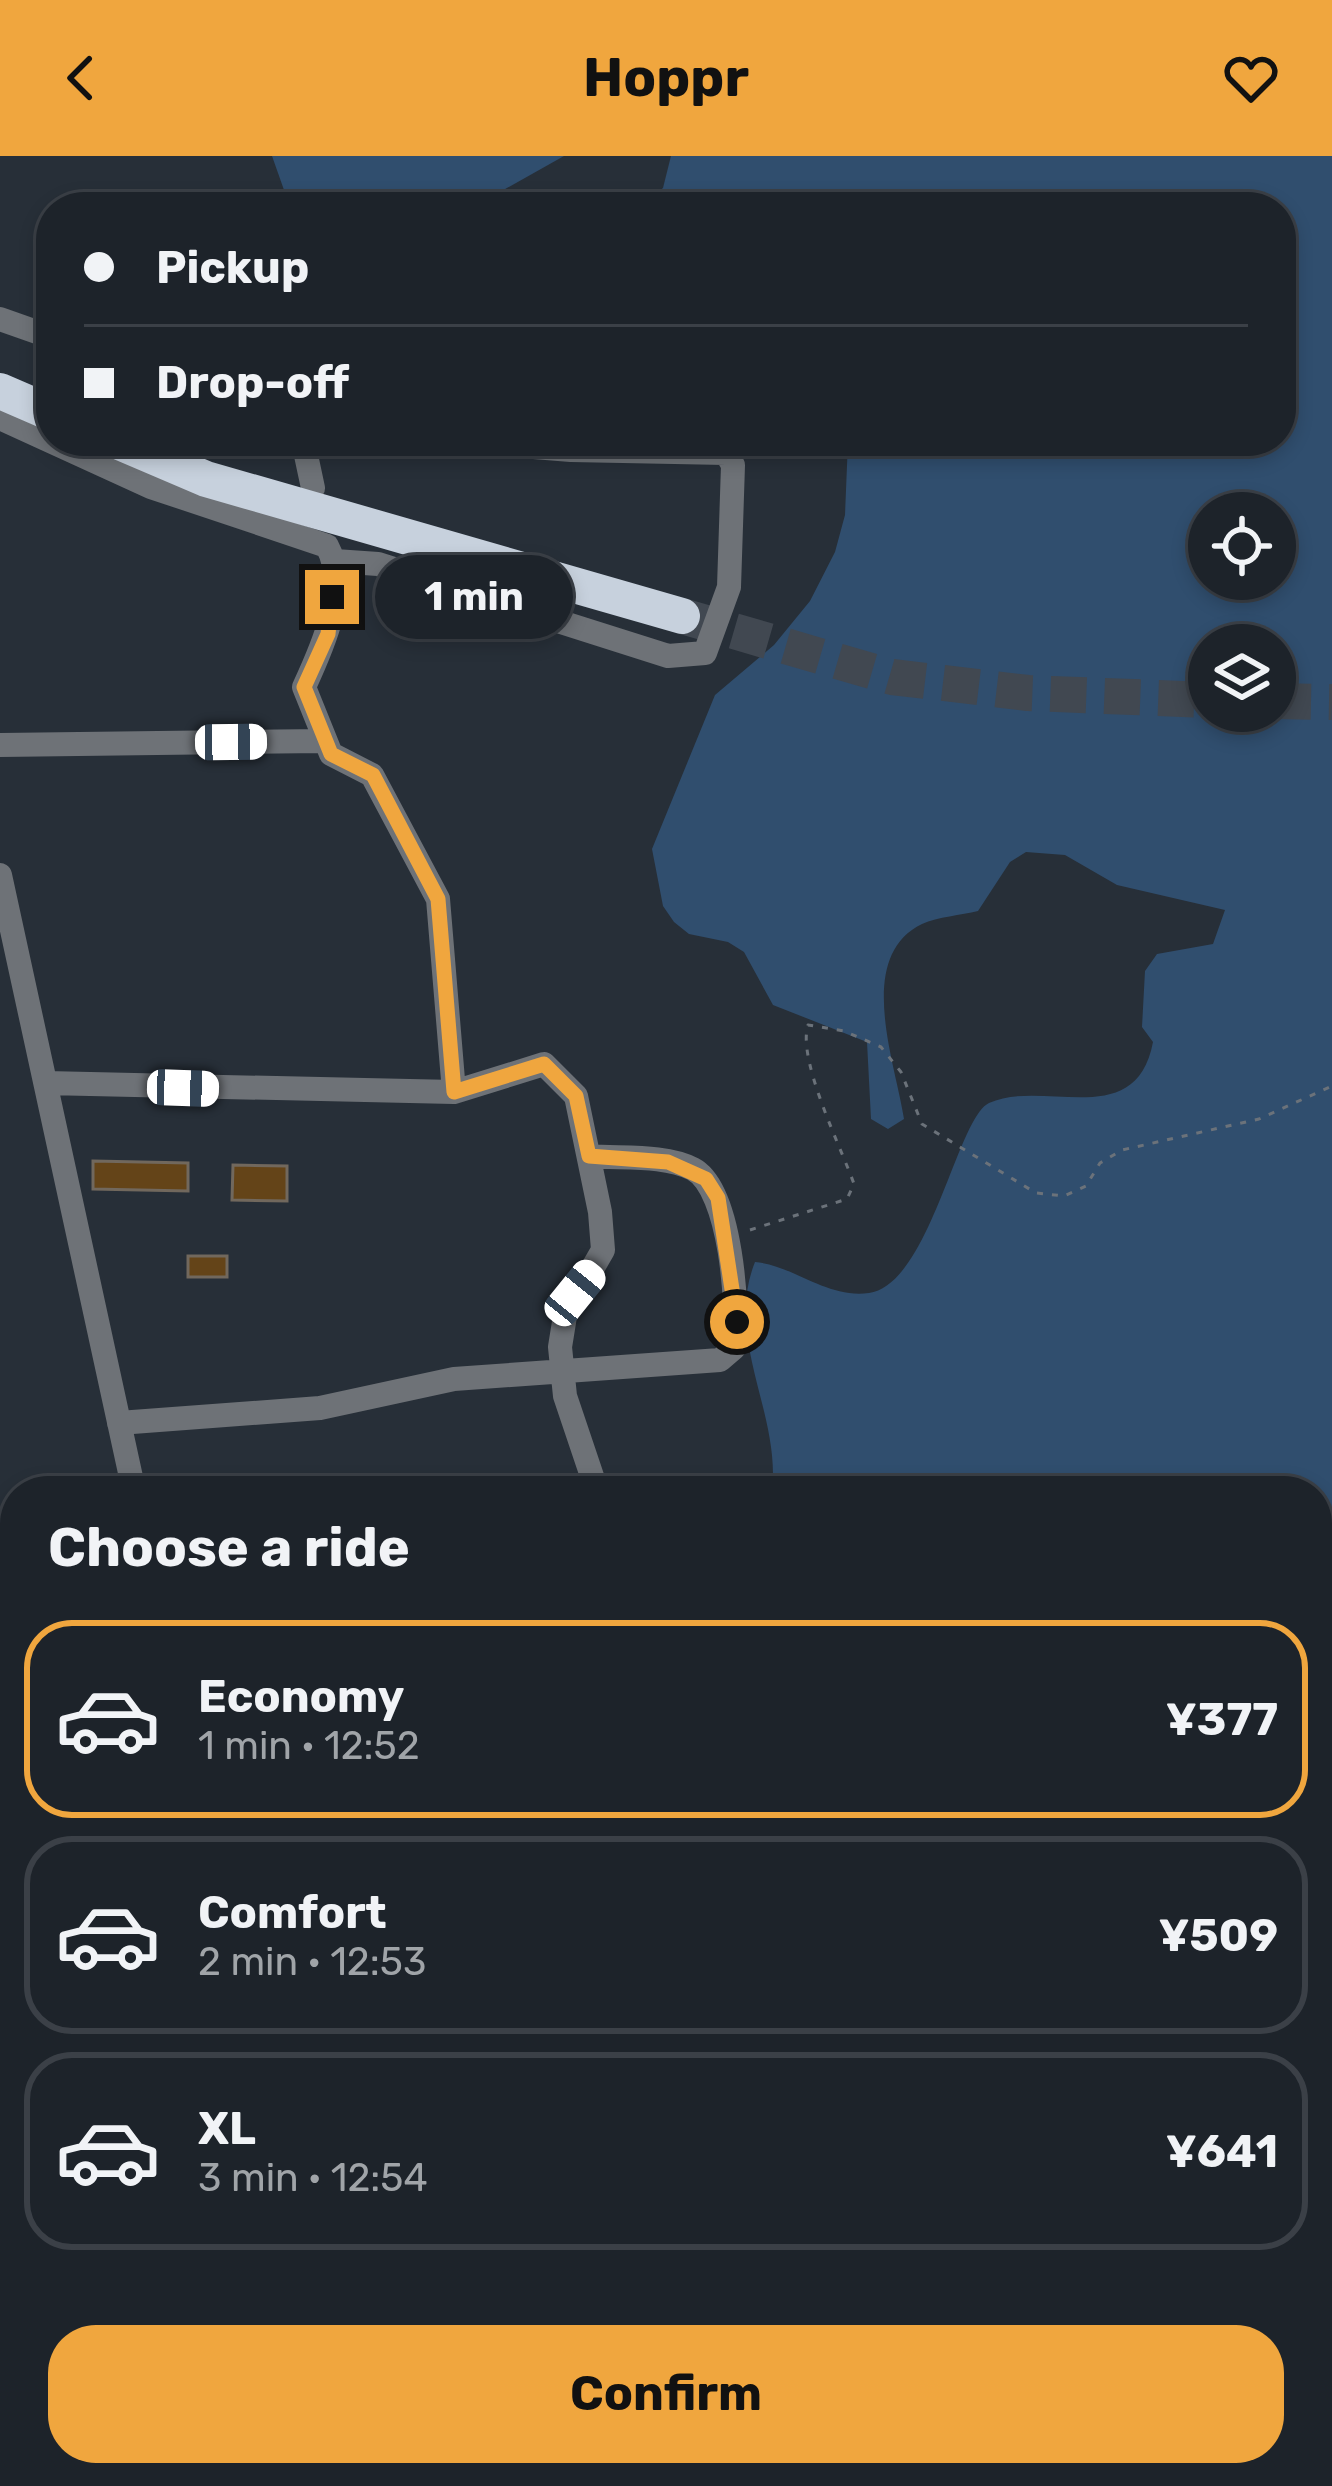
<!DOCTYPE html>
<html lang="en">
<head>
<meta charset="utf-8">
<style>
  body { margin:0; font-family:Rubik,sans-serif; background:#2a2f36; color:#f1f3f6; height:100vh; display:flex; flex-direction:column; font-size:45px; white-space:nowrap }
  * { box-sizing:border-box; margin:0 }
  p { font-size:39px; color:#a0a4a8 }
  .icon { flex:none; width:66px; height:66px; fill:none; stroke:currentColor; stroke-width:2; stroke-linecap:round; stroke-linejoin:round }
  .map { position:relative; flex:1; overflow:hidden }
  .panel { position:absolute; left:0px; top:1320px; width:1332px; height:1011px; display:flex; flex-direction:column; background:#1d232a; border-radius:48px 48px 0 0; box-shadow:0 6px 18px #0003,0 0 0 3px #3b4047 }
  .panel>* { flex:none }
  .guide { position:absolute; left:36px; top:36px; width:1260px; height:264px; border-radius:48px; box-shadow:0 6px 18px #0003,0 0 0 3px #3b4047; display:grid; align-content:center; height:264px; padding:0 48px; background:#1d232a }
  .fabs { position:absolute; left:1188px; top:336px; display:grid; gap:24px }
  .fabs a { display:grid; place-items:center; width:108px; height:108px; border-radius:50%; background:#1d232a; box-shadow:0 6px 18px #0003,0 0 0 3px #3b4047; font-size:60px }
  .end { position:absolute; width:54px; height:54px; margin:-27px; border:15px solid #f0a63e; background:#111; box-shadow:0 0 0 6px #111 }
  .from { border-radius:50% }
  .bubble { position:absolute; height:84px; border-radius:42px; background:#1d232a; box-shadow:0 6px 18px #0003,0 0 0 3px #3b4047; font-size:39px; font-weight:700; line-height:84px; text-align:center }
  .car { position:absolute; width:36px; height:72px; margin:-36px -18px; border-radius:15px; box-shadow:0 0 9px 3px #0007; background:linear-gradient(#fff 24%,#345 0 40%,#fff 0 76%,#345 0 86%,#fff 0) }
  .guide b { display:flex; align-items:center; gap:42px; height:114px; font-size:45px }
  .guide b+b { border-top:3px solid #3b4047 }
  .guide i { width:30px; height:30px; background:#f1f3f6 }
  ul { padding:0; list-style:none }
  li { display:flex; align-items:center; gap:36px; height:198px; margin:0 24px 18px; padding:0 24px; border:6px solid #3b4047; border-radius:48px }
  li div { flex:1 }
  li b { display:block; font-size:45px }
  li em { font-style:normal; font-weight:700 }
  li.current { border-color:#f0a63e }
  li>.icon { width:108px; height:108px; stroke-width:1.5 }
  h2 { padding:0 48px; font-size:54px; line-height:144px }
  .cta { display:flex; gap:24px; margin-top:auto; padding:24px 48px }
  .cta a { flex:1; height:138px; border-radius:48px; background:#f0a63e; color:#111; font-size:48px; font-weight:700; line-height:138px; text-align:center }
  header { display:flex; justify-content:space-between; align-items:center; height:156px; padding:0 48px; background:#f0a63e; color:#111; font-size:54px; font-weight:700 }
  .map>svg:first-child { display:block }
  .green { fill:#304e6e; fill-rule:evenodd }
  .building { fill:#644418; stroke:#71685d; stroke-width:3 }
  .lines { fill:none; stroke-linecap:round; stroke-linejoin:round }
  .highway-tunnel { stroke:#414851; stroke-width:36; stroke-dasharray:36 18; stroke-linecap:butt }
  .path { stroke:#6b727a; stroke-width:3; stroke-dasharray:6 9; stroke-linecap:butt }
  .minor { stroke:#6e7277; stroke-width:24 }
  .major { stroke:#aeb6c0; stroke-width:30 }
  .highway { stroke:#c7d1dd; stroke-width:36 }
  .route { stroke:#f0a63e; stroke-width:15 }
</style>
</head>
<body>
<header><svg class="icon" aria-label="back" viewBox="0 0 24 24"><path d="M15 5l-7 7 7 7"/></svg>Hoppr<svg class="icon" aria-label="heart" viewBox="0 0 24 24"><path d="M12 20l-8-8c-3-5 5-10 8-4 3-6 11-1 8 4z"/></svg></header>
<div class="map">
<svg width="1332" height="2330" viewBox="0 0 1332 2330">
  <rect width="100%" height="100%" fill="#272f38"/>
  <path class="green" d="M272 0H564L473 51H290Z
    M671 0H1332V2330H497L495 2316H1317V1335H772C781 1257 724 1183 755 1106 793 1109 827 1143 869 1137 930 1128 957 962 989 947 1043 922 1136 977 1153 886L1142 871 1145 815 1157 798 1213 788 1225 754 1117 729 1065 699 1026 696 1010 706 978 755C961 759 938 761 922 768 854 801 896 908 904 963L888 973 871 963 867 886 773 849 744 796 728 786 689 778 674 766 663 750 652 693 715 539 774 489 810 445 835 396 845 359 848 285H1281V51H639L663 32ZM1209 357H1275V423H1209ZM1209 489H1275V555H1209Z"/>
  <path class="building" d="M93 1005 188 1007V1035L93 1033Z
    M233 1009 287 1010V1045L232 1044Z
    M188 1100H227V1121H188Z"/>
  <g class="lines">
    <path class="highway-tunnel" d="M682 460 892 521 1028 537 1209 544
      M1275 545 1332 546
      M1317 2139 1332 2137"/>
    <path class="path" d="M750 1074 847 1043 854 1028C841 991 797 904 808 869L844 875 881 891 901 916 922 968 1036 1037 1064 1040 1086 1030 1100 1007 1122 994 1259 963 1332 930
      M1317 1934 1332 1926
      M1034 2316 1036 2330"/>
    <path class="minor" d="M0 163 51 181
      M0 262 151 331 327 390C350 432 322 492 304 531L331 598 372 619 438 743 454 936
      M303 285 313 332
      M335 405 378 408 668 500 705 497 729 431 733 309 726 297 571 294 457 285
      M0 589 324 585
      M0 719 134 1335
      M46 927 454 936 544 908 576 940 600 1056 603 1094 565 1160 560 1191 565 1240 597 1335
      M119 1267 320 1252 454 1223 720 1204 734 1192C739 1153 731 1033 693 1013 664 998 620 1003 589 1000
      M0 1589H15
      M479 2316 481 2330"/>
    <path class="major" d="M372 2316 376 2330"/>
    <path class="highway" d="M0 235 51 257
      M117 285 206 323 682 460
      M0 2252H15
      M0 2296 15 2295"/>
  </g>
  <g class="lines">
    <path class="route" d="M332 441 328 478 304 531 331 598 373 619 438 743 454 936 544 908 576 940 589 1000 668 1006 706 1023 718 1042 737 1166"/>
  </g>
</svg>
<div class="fabs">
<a><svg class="icon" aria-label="locate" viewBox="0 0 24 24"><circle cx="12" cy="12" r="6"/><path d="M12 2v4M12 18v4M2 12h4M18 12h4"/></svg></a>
<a><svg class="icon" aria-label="layers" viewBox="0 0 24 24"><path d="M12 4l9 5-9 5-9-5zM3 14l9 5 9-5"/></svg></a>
</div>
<i class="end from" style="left:737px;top:1166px"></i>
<i class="end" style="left:332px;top:441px"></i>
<div class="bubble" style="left:375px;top:399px;width:198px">1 min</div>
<i class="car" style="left:231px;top:586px;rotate:89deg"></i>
<i class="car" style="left:183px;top:932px;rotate:92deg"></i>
<i class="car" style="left:575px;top:1137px;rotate:39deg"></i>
<div class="guide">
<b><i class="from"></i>Pickup</b>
<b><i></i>Drop-off</b>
</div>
<section class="panel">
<h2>Choose a ride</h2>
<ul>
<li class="current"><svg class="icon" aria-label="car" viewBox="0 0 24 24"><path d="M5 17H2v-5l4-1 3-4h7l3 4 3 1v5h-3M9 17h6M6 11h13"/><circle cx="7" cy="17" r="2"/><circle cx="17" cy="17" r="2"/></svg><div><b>Economy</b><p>1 min · 12:52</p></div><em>¥377</em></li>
<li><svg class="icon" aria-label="car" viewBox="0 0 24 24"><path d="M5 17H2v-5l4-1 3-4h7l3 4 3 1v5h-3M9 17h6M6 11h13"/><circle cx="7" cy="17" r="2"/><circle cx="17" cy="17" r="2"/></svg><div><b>Comfort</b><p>2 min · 12:53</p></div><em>¥509</em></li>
<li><svg class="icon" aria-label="car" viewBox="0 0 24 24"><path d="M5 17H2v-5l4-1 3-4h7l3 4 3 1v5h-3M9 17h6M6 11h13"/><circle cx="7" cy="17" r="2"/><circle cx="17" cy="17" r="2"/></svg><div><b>XL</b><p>3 min · 12:54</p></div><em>¥641</em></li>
</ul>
<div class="cta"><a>Confirm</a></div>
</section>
</div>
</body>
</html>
